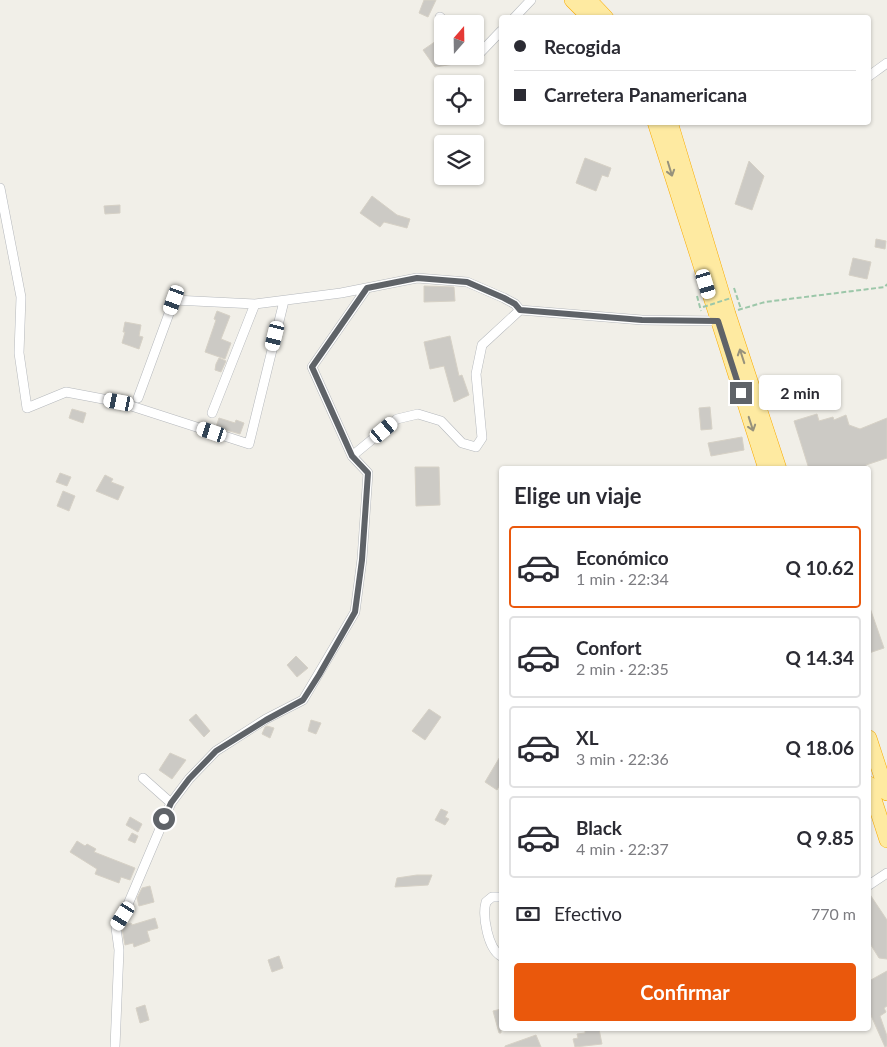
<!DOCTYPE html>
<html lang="es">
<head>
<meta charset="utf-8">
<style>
  body { margin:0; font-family:Lato,sans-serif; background:#f7f7f7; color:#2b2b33; height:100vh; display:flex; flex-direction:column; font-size:19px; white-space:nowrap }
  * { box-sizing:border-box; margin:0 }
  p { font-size:16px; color:#7c7c81 }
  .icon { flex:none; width:28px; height:28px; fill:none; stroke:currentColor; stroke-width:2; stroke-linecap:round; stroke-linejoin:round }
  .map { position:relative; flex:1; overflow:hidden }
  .side { position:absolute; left:499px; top:466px; width:372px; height:565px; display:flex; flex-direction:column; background:#fff; border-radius:5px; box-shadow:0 1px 4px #0004 }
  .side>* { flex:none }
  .top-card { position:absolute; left:499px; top:15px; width:372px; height:110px; border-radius:5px; box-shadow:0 1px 4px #0004; display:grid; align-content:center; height:110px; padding:0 15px; background:#fff }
  .needle { width:32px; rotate:20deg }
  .fabs { position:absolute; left:434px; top:15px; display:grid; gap:10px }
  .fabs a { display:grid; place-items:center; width:50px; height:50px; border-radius:5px; background:#fff; box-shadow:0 1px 4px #0004; font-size:25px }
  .end { position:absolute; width:22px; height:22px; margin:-11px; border:6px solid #5f6368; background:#fff; box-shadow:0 0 0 2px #fff }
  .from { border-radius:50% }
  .bubble { position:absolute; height:35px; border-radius:5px; background:#fff; box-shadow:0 1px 4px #0004; font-size:16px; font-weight:700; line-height:35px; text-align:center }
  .car { position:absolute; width:15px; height:30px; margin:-15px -8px; border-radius:6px; box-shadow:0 0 4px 1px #0007; background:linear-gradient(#fff 24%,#345 0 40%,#fff 0 76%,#345 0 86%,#fff 0) }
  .top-card b { display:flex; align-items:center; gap:18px; height:48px; font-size:19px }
  .top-card b+b { border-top:1px solid #e1e1e2 }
  .top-card i { width:12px; height:12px; background:#2b2b33 }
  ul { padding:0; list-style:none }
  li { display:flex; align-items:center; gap:15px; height:82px; margin:0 10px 8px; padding:0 5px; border:2px solid #e1e1e2; border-radius:5px }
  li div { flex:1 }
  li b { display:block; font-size:19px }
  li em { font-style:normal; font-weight:700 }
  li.selected { border-color:#ea580c }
  li>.icon { width:45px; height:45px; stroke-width:1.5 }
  h2 { padding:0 15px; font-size:22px; line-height:60px }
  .pay { display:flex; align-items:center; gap:12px; height:55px; padding:0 15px; font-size:19px }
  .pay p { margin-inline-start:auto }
  .primary-button { display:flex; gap:10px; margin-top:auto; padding:10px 15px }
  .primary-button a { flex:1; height:58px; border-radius:5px; background:#ea580c; color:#fff; font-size:20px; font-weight:700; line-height:58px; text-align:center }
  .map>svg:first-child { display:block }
  .building { fill:#cccac5; stroke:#d6d1c6 }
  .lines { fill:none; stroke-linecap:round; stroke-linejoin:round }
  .minor-casing { stroke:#b5b8bc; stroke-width:10 }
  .trunk-casing { stroke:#f9ab00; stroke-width:16 }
  .path { stroke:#9cc7a9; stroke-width:2; stroke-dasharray:5 2.5; stroke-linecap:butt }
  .minor { stroke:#fff; stroke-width:9 }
  .trunk { stroke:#feeaa1; stroke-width:15 }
  .path-bridge { stroke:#9cc7a9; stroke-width:2; stroke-dasharray:5 2.5; stroke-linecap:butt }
  .oneway { stroke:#97927c }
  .route { stroke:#5f6368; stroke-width:6 }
</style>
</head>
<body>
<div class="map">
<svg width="887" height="1047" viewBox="0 0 887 1047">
  <rect width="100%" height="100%" fill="#f1efe8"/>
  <path class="building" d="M424 0H436L428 17 419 13Z
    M436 41 442 51V56H469L473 61 435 67 423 50Z
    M585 158 611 168 608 177 602 175 596 191 576 183Z
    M749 161 764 176 752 210 735 204Z
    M372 196 397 215 410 219 407 228 384 222 380 227 360 213Z
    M120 205V213L105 214 104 206Z
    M876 239 886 241 885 249 875 247Z
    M853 258 871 262 867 279 849 275Z
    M424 286 454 287 455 301 424 302Z
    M217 311 230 316 221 339 231 343 225 359 205 352 216 320 214 319Z
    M125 322 141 325 139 336 143 337 139 349 122 343 125 332H123Z
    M450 336 459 376 462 375 469 395 454 402 444 366 430 369 424 342Z
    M219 358 226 361 221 372 215 370 216 364Z
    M710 407 712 429 701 430 699 408Z
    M72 409 86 413 83 423 69 418Z
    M817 414 819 421 833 417 834 420 846 415 849 425 860 429 887 418V458L866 465V469H809L794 421Z
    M219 418 235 423 236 420 244 423 240 434 216 427Z
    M742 437 744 450 711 456 708 443Z
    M415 467H439L440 505 416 506Z
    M60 473 71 477 67 486 56 482Z
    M105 475 113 479 111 482 124 487 118 500 96 491Z
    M63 491 75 496 69 511 57 506Z
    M870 608 884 648 869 653V609Z
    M296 656 308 668 297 677 287 665Z
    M429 709 441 717 425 740 412 731Z
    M196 714 210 731 204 737 189 720Z
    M311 720 321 723 316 734 308 731Z
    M267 726 274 728 270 738 262 734 265 727Z
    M170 753 186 760 172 779 159 770Z
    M501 755V783L497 790 485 782Z
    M441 809 448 812 445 817 449 819 445 825 435 820Z
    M130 817 142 824 138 832 126 825Z
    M132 833 138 836 135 843 128 840Z
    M77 841 85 846 87 844 96 849 94 852 135 868 130 880 121 877 119 883 95 874 97 869 70 852Z
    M417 875H432L428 885 395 887 397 878Z
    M150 886 154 902 139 906 137 898 142 888Z
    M869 893 887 920V959L879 958 869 942Z
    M155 918 158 928 147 931 150 941 134 947 133 943 125 945 122 929 125 925 131 923 132 925Z
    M279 956 283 968 272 972 268 960Z
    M887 971V1006L884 1008 886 1012 880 1016 887 1036V1046L885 1047 869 1011V981Z
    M145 1005 149 1020 140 1023 136 1008Z
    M501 1009V1033H499L493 1011Z
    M588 1029H599L602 1044 575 1047 573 1039 578 1038 577 1034 585 1033V1031L588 1030Z
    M536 1035 541 1047H505V1046Z"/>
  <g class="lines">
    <g class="minor-casing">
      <path id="minor" d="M440 17 447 24
        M514 18 531 0
        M475 55H478L501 31
        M869 76 887 63
        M0 188 21 297 19 353 27 408 66 392 119 402 249 444 284 301
        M138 398 174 300 255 304 341 293 417 278 467 282 504 298 515 304 520 310
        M212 413 255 304
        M352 456 397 419 418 414 441 421 462 443 476 447 482 438 476 374 482 345 520 310 642 320 718 321
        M143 778 171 803
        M869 885 887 873
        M501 897H492L486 902C482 916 488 949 501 956
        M115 1047 119 950 116 928 123 916 171 803 189 779 216 751 266 719 303 700 355 612 362 559 368 473 352 456 312 367 367 288"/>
    </g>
    <g class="trunk-casing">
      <path id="trunk" d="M572 0 590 18
        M589 0 606 18
        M655 122 766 469
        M670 122 728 314 779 469
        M869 738 887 793
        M869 784 887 840"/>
    </g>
    <path class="path" d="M734 288 741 309
      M697 296 701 311
      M738 310 765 302 885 287 887 284"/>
    <use href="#minor" class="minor"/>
    <use href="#trunk" class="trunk"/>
    <path class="path-bridge" d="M703 307 731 298"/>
  </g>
  <defs><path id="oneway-shaft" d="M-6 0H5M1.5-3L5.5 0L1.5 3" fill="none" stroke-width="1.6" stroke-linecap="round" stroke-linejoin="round" transform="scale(1.25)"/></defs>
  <g class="oneway">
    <use href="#oneway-shaft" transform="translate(670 169) rotate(73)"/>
    <use href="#oneway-shaft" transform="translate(742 356) rotate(-108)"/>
    <use href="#oneway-shaft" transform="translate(751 424) rotate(72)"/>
  </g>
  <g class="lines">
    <path class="route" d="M164 819 171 803 189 779 216 751 266 720 303 700 319 675 355 612 362 560 368 473 352 456 312 367 367 288 417 278 467 282 504 298 515 304 520 310 642 320 718 321 741 393"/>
  </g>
</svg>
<div class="fabs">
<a><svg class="needle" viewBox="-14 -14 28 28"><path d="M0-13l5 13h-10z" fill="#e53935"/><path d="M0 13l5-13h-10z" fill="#7c7c81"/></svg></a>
<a><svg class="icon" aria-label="locate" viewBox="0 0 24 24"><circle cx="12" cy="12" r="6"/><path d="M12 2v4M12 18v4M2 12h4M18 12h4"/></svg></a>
<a><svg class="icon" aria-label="layers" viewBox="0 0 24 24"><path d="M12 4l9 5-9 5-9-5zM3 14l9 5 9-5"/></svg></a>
</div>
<i class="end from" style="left:164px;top:819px"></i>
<i class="end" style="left:741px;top:393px"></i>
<div class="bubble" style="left:759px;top:375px;width:82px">2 min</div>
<i class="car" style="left:706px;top:284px;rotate:163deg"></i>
<i class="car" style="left:174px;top:300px;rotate:200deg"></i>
<i class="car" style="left:275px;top:336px;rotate:194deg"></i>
<i class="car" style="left:119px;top:402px;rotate:281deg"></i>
<i class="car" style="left:384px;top:430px;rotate:50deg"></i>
<i class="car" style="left:212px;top:432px;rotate:288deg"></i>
<i class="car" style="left:123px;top:916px;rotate:212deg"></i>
<div class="top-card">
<b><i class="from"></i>Recogida</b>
<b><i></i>Carretera Panamericana</b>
</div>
<section class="side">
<h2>Elige un viaje</h2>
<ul>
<li class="selected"><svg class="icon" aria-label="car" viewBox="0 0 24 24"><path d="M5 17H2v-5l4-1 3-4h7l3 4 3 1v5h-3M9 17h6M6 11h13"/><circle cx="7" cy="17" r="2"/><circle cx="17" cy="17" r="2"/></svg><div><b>Económico</b><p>1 min · 22:34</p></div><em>Q 10.62</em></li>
<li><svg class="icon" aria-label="car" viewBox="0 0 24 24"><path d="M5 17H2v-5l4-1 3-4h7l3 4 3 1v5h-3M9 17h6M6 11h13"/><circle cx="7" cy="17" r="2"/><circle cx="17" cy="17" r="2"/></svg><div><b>Confort</b><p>2 min · 22:35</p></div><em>Q 14.34</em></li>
<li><svg class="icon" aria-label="car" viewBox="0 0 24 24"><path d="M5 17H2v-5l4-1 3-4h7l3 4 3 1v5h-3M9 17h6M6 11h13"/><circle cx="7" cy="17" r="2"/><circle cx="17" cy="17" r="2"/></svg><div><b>XL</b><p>3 min · 22:36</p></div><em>Q 18.06</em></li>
<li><svg class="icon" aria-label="car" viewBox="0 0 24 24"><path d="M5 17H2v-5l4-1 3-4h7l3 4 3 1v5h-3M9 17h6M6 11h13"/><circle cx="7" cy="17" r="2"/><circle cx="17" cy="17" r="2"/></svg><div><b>Black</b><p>4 min · 22:37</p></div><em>Q 9.85</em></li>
</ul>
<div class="pay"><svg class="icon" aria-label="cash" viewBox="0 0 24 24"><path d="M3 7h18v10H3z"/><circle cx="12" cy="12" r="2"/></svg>Efectivo<p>770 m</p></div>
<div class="primary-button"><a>Confirmar</a></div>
</section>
</div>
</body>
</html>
